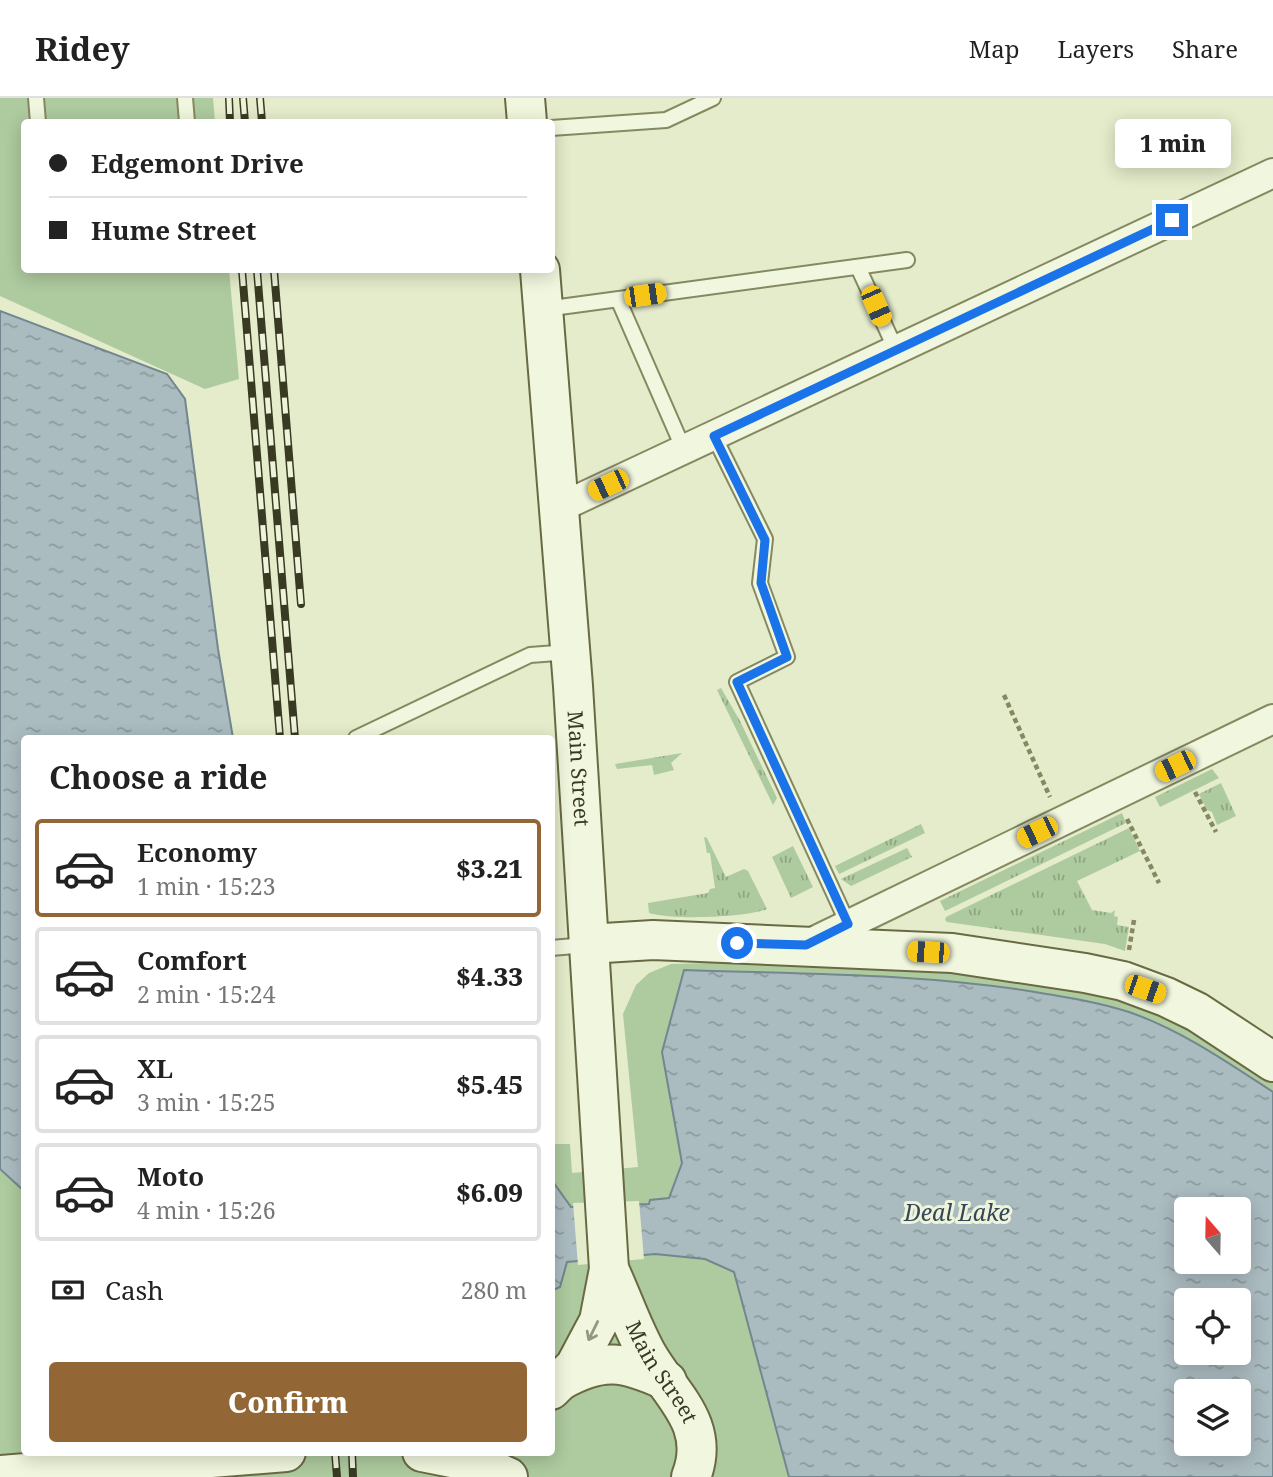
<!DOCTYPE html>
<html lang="en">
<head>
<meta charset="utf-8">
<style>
  body { margin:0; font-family:"Noto Serif",serif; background:#f6f6f6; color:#222; height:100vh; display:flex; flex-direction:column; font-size:26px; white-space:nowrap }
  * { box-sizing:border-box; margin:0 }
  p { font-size:23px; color:#767676 }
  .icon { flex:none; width:38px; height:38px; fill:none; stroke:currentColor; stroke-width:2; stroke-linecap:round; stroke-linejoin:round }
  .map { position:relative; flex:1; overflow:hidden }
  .drawer { position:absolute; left:21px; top:637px; width:534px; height:721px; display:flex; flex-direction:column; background:#fff; border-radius:7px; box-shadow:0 4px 18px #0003 }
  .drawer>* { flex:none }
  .top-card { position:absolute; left:21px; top:21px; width:534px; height:154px; border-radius:7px; box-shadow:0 4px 18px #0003; display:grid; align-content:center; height:154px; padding:0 28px; background:#fff }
  .needle { width:46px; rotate:340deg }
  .buttons { position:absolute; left:1174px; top:1099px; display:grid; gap:14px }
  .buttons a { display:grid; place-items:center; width:77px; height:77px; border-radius:7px; background:#fff; box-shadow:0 4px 18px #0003; font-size:35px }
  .end { position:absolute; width:32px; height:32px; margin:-16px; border:9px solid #1a73e8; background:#fff; box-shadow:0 0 0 4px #fff }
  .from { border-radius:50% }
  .bubble { position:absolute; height:49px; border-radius:7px; background:#fff; box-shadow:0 4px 18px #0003; font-size:23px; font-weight:800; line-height:49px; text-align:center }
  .car { position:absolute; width:21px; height:42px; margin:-21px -10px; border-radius:9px; box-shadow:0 0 5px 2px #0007; background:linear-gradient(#f5c518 24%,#345 0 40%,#f5c518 0 76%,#345 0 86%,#f5c518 0) }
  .top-card b { display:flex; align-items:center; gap:24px; height:66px; font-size:26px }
  .top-card b+b { border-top:2px solid #e0e0e0 }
  .top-card i { width:18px; height:18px; background:#222 }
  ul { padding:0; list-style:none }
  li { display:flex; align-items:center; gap:21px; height:98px; margin:0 14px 10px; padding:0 14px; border:4px solid #e0e0e0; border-radius:7px }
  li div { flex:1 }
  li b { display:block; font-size:26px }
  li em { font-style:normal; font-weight:800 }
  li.current { border-color:#926635 }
  li>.icon { width:63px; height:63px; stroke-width:1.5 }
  h2 { padding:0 28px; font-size:32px; line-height:84px }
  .pay { display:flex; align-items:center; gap:18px; height:77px; padding:0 28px; font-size:26px }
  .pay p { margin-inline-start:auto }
  .primary-button { display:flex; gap:14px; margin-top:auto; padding:14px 28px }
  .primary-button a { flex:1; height:80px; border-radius:7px; background:#926635; color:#fff; font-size:28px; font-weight:800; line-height:80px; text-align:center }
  header { display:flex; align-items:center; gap:42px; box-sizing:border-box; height:98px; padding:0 35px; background:#fff; border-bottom:2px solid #e0e0e0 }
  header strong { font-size:33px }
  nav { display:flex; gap:38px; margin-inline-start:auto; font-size:24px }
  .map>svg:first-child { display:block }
  .grass { fill:url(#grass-tufts) }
  .green { fill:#aeca9f; fill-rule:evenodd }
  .water { fill:url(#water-ripples); stroke:#72878f; stroke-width:2; fill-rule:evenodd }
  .pier { fill:#e4eccb }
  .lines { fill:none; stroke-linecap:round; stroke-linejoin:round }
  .lane-casing { stroke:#858860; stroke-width:18 }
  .street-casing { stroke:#858860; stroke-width:32 }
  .secondary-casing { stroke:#696a43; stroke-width:42 }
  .path { stroke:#858860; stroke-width:4.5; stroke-dasharray:5 3.5; stroke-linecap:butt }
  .lane { stroke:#f1f7de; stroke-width:14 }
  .street { stroke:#f1f7de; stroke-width:28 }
  .secondary { stroke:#f1f7de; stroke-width:38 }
  .rail-casing { stroke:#393a22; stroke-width:8 }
  .rail { stroke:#eef4da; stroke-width:5; stroke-dasharray:16; stroke-linecap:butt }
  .oneway { stroke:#959880 }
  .route { stroke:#1a73e8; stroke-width:9 }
  .labels { text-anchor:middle; stroke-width:6; stroke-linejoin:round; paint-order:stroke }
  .street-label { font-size:21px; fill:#393a22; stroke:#eef4da }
  .water-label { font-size:23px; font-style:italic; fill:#334758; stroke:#eef4da }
</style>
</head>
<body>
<header>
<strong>Ridey</strong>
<nav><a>Map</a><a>Layers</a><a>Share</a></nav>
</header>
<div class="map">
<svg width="1273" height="1379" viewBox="0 0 1273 1379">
  <defs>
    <pattern id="grass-tufts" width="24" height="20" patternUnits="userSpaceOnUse" patternTransform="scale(1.75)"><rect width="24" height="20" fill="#aeca9f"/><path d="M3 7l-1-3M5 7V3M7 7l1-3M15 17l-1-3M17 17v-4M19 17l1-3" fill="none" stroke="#8fa581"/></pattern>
    <pattern id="water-ripples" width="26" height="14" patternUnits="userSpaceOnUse" patternTransform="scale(1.75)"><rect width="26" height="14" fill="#abbcc1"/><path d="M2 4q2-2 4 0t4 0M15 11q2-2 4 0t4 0" fill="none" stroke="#8c9a9c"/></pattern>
  </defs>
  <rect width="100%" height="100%" fill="#e4eccb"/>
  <path class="grass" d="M721 590 740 623 777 700 773 707 717 592Z
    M682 655 671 665 674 672 654 677 652 667 617 671 615 666Z
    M1212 671 1219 680 1160 709 1155 699Z
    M1221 685 1236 718 1217 727 1212 714 1207 712 1199 696Z
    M1122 715 1126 725 945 813 940 803Z
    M921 726 925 735 839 776 835 768Z
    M1129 730 1140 753 1077 783 1092 812 1111 815 1115 812 1114 818 1118 819 1117 827 1129 829 1125 853 1105 846 947 824 945 822 946 819Z
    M704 739 707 740 726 779 744 771 748 773 767 811C746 820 671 822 649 815L648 805 708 795 710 791 715 790 710 755H707Z
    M793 748 813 789 791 800 772 759Z
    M907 750 912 759 851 788 841 781Z"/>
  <path class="green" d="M0 0H213L215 24H24V172H229L239 281 205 291 0 198Z
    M712 865 936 873 1039 883 1129 901 1191 929 1273 981V1379H0V1071L24 1093V1354H551V1046H570L572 1075 638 1069 623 916 636 887 649 875 671 866ZM1186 1111H1239V1164H1186ZM1186 1202H1239V1255H1186ZM1186 1293H1239V1346H1186Z"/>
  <path class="water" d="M0 213 167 276 185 301 218 551 233 640H24V1093L0 1071Z
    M684 872C801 876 919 875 1035 894 1066 899 1098 904 1129 914 1181 932 1227 964 1273 994V1379H789L734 1174 705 1161 655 1156 567 1164 560 1189 551 1193V1081L571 1109 649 1106 650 1102 669 1100 682 1065 662 954ZM1186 1111H1239V1164H1186ZM1186 1202H1239V1255H1186ZM1186 1293H1239V1346H1186Z"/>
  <path class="pier" d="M639 1103 644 1161 578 1167 573 1105Z"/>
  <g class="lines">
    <g class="lane-casing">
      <path id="lane" d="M36 0 38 24
        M185 0 187 24
        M551 30 666 22 713 0
        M858 169 896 252
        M618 201 684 352
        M545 211 907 162
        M714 338 765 441 760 485 787 559 737 584 848 826
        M356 640 530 557 570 554
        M551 850 586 847"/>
    </g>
    <g class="street-casing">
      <path id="street" d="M559 410 1273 75
        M806 847 1273 621"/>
    </g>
    <g class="secondary-casing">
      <g id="secondary">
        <path d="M525 0 527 24"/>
        <path id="s1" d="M540 172 573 588 609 1171 599 1223 575 1268 551 1292"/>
        <path d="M588 846 653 842 952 855 1085 875 1123 883 1166 899 1197 914 1273 964"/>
        <path id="s2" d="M609 1171C622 1199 632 1229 647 1256 670 1297 712 1326 691 1379"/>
        <path d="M560 1283C602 1259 624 1263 667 1283"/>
        <path d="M422 1354 477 1365 508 1379"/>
        <path d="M0 1377 286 1354"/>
      </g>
    </g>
    <path class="path" d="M1004 597 1050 699
      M1195 694 1216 734
      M1127 721 1159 785
      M1129 852 1134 822"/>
    <use href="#lane" class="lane"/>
    <use href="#street" class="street"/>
    <use href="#secondary" class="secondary"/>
    <g class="rail-casing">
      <path id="rail" d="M229 0 230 24
        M243 0 245 24
        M260 0 262 24
        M242 172 280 640
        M257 172 295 640
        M274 172 301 506
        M335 1354 337 1379
        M352 1354 353 1379"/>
    </g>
    <use href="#rail" class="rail"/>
  </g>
  <defs><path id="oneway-shaft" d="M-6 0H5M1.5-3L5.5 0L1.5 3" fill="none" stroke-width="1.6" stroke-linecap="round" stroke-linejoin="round" transform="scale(1.75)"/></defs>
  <use class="oneway" href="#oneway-shaft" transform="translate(593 1233) rotate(116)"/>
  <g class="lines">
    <path class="route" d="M737 845 806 847 848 826 737 584 787 559 761 485 765 442 714 338 1172 122"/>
  </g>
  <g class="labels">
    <g class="street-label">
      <text dy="7" stroke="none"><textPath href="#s1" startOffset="500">Main Street</textPath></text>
      <text dy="7" stroke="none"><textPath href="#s2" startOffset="116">Main Street</textPath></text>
    </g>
    <g class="water-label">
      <text x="957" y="1123">Deal Lake</text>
    </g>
  </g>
</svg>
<div class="buttons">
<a><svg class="needle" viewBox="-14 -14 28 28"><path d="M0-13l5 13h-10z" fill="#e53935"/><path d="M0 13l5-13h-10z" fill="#767676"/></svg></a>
<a><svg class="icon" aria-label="locate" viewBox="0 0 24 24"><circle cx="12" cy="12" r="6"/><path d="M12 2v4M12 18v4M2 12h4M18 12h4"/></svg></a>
<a><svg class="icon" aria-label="layers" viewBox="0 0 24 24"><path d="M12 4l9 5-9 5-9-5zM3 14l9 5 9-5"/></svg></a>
</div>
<i class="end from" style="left:737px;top:845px"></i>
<i class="end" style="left:1172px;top:122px"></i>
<div class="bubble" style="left:1115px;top:21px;width:116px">1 min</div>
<i class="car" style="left:645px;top:197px;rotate:82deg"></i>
<i class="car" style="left:876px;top:208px;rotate:156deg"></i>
<i class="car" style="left:608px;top:387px;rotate:245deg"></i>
<i class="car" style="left:1175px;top:668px;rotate:244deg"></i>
<i class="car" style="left:1037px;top:734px;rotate:244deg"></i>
<i class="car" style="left:928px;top:854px;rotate:273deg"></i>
<i class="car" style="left:1145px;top:891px;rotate:109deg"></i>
<div class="top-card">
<b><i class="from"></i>Edgemont Drive</b>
<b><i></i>Hume Street</b>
</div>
<section class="drawer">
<h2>Choose a ride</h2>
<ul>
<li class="current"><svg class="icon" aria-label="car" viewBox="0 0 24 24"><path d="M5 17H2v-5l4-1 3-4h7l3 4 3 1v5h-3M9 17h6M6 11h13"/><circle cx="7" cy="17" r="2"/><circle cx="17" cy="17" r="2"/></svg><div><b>Economy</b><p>1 min · 15:23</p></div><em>$3.21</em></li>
<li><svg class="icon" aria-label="car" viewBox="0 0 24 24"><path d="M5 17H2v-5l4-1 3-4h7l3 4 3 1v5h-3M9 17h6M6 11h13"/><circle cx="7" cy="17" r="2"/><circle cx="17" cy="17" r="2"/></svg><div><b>Comfort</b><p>2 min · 15:24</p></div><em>$4.33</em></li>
<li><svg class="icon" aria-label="car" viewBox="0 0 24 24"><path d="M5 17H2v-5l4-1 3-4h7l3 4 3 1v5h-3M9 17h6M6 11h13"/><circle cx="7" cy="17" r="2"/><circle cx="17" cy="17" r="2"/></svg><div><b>XL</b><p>3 min · 15:25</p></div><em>$5.45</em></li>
<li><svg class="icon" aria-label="car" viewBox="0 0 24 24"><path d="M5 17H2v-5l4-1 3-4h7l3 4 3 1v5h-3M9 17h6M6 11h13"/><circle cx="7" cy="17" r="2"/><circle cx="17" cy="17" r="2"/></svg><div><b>Moto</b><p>4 min · 15:26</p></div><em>$6.09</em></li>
</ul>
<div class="pay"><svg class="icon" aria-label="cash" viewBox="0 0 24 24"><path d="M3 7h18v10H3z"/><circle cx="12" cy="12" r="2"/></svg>Cash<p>280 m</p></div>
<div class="primary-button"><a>Confirm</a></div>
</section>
</div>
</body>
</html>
